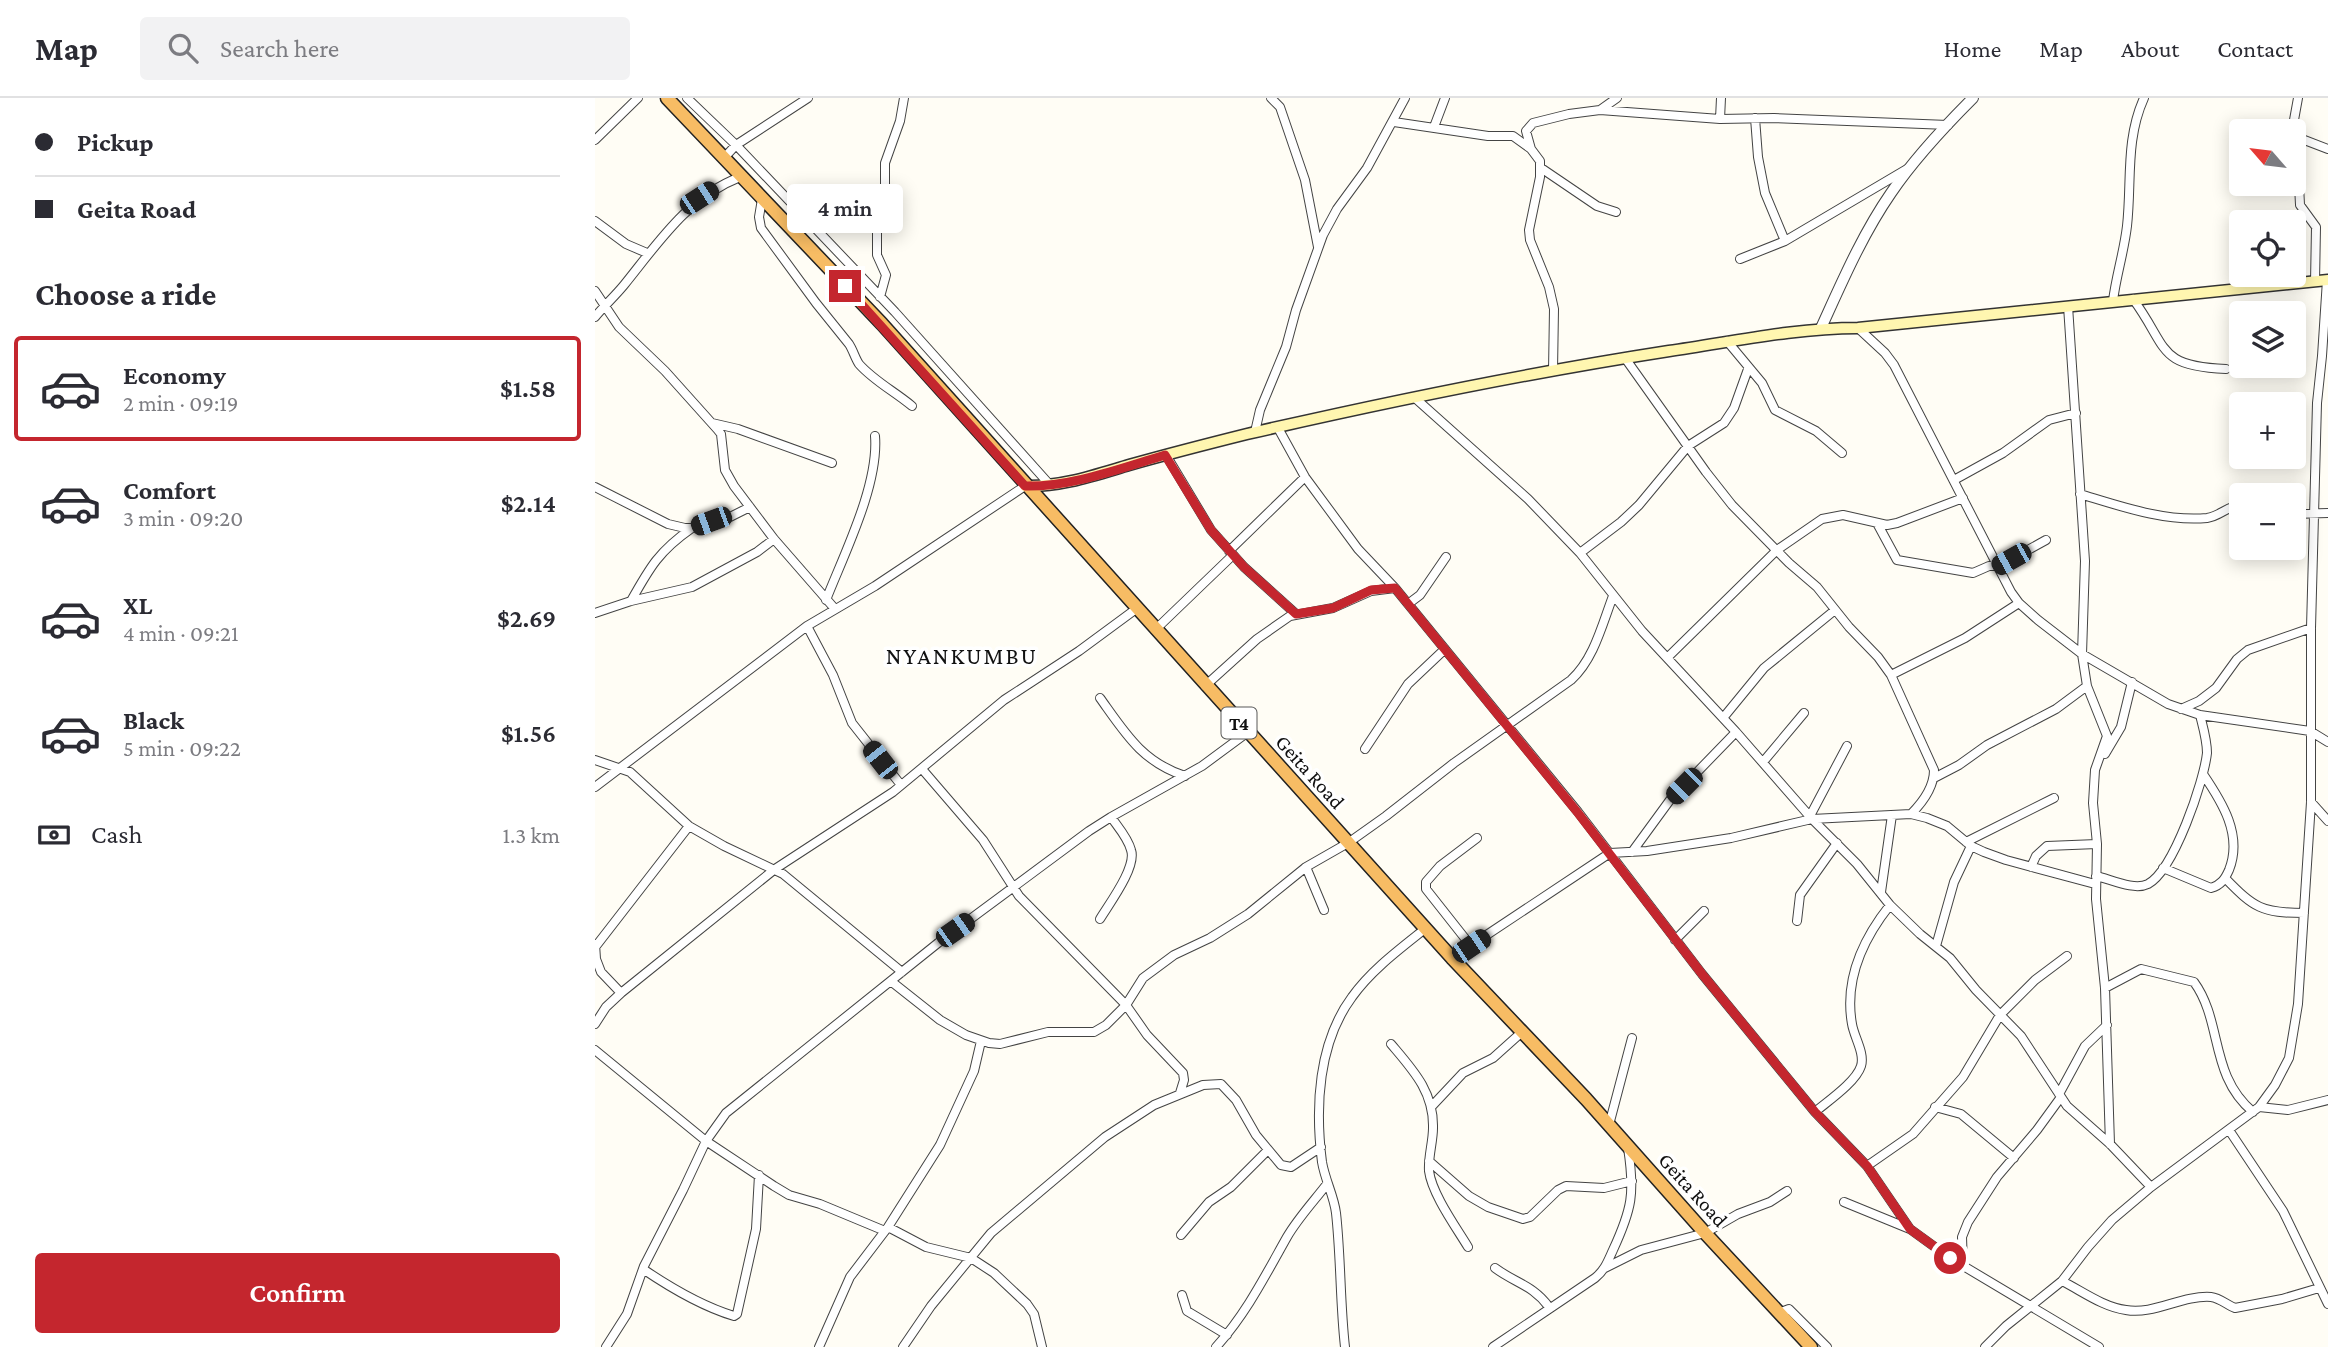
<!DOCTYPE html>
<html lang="en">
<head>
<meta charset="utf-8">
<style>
  body { margin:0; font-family:"Crimson Pro",serif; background:#f2f2f3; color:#2b2b33; height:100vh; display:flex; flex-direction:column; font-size:26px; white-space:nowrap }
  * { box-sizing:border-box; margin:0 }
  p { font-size:23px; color:#7c7c81 }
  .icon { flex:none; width:38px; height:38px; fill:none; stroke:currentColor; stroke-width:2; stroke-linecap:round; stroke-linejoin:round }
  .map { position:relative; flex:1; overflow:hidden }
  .drawer { display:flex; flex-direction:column; background:#fff; width:595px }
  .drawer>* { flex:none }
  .banner { display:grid; align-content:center; height:154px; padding:0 35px; background:#fff }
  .needle { width:46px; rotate:298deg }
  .tools { position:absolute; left:1634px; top:21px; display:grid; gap:14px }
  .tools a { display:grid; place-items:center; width:77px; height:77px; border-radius:7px; background:#fff; box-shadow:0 4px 18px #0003; font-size:35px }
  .end { position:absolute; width:32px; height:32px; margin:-16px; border:9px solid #c4262e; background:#fff; box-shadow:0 0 0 4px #fff }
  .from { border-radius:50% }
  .bubble { position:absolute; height:49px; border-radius:7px; background:#fff; box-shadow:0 4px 18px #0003; font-size:23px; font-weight:600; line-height:49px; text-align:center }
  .car { position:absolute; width:21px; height:42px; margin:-21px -10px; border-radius:9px; box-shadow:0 0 5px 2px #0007; background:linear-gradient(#222 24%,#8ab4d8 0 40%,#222 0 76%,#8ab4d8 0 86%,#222 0) }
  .banner b { display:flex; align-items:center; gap:24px; height:66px; font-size:26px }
  .banner b+b { border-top:2px solid #e1e1e2 }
  .banner i { width:18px; height:18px; background:#2b2b33 }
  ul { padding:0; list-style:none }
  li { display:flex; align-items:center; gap:21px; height:105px; margin:0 14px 10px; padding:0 21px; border:4px solid transparent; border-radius:7px }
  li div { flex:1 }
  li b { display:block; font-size:26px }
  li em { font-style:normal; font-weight:600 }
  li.current { border-color:#c4262e }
  li>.icon { width:63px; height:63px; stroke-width:1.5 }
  h2 { padding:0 35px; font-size:32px; line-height:84px }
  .pay { display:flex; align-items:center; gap:18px; height:77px; padding:0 35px; font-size:26px }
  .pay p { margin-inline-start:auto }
  .button { display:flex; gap:14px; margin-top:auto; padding:14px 35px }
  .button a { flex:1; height:80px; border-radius:7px; background:#c4262e; color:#fff; font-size:28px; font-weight:600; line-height:80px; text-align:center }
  header { display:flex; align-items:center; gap:42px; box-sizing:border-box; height:98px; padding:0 35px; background:#fff; border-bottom:2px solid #e1e1e2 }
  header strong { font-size:33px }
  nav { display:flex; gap:38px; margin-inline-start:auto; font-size:24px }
  .search { width:490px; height:63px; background:#f2f2f3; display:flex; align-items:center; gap:18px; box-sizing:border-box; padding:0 24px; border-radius:7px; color:#7c7c81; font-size:26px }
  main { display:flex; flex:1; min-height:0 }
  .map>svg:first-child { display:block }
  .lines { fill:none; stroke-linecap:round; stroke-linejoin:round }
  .minor-casing { stroke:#444; stroke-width:10 }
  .tertiary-casing { stroke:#444; stroke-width:12 }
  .secondary-casing { stroke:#333; stroke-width:13 }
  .trunk-casing { stroke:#222; stroke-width:15 }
  .minor { stroke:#fff; stroke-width:8 }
  .tertiary { stroke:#fff; stroke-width:10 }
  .secondary { stroke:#fff6b0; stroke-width:10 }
  .trunk { stroke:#f7bc64; stroke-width:12 }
  .route { stroke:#c4262e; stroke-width:9 }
  .labels { text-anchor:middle; stroke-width:7; stroke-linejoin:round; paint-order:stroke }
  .shield { fill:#fff; stroke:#585858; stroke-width:2 }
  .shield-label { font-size:19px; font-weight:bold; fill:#111 }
  .street-label { font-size:21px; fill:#111; stroke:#fff }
  .quarter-label { font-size:24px; letter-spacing:2px; fill:#111; stroke:#fff }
</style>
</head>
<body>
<header>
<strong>Map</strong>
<div class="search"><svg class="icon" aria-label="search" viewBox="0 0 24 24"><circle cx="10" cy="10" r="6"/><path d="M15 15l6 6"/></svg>Search here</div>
<nav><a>Home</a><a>Map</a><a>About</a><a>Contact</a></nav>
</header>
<main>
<section class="drawer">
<div class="banner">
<b><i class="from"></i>Pickup</b>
<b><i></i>Geita Road</b>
</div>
<h2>Choose a ride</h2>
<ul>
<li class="current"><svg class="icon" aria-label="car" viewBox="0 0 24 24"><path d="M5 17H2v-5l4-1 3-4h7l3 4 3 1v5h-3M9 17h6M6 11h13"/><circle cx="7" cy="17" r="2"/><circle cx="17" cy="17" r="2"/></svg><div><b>Economy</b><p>2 min · 09:19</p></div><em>$1.58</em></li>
<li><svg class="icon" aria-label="car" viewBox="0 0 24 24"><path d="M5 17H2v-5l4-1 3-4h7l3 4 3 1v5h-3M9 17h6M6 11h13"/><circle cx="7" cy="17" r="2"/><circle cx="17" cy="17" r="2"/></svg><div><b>Comfort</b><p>3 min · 09:20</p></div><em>$2.14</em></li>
<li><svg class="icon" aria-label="car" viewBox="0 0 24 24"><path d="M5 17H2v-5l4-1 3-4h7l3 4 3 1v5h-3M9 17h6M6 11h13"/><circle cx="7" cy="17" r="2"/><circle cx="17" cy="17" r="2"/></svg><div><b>XL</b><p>4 min · 09:21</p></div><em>$2.69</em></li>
<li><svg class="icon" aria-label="car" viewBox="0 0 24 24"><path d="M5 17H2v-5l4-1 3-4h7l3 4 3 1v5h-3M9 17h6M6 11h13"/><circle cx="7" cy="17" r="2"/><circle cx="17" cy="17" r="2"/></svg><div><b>Black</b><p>5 min · 09:22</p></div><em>$1.56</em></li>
</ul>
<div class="pay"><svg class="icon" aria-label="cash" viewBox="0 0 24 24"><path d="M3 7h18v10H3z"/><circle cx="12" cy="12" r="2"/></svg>Cash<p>1.3 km</p></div>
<div class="button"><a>Confirm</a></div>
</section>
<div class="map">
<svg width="1733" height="1249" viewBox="0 0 1733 1249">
  <rect width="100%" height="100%" fill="#fffdf5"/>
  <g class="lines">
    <g class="minor-casing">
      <path id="minor" d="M92 0 141 47 300 214 455 387
        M676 0 685 9 710 82 723 149
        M1005 12 1022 0
        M1160 20 1163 59 1170 95 1190 143
        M1125 21 1126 0
        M799 24 893 38H918L936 51 945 63V79L934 132 935 142 954 189 959 211 958 273
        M839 29 850 0
        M1697 33 1703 0
        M1699 38 1733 51
        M0 42 43 0
        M936 51 931 33 938 25 974 16 1005 12 1125 21 1179 20 1353 27
        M128 61 141 47 213 0
        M946 70 1002 108 1021 114
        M1699 70 1704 87 1705 107 1721 129 1720 184
        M167 101 164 119 166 130 221 205 254 246C258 252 260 260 264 266 279 283 299 293 317 308
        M0 123 31 146 52 155
        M1145 161 1190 143 1312 71
        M0 193 24 229 70 273 122 331 126 336 130 372 139 388 179 441 240 511
        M285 199 291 177 282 157V134L290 92V65L305 23 309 0
        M1538 201C1574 250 1561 268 1631 271
        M1518 203C1521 178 1529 154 1532 128 1537 84 1530 42 1549 0
        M1473 208 1490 463 1487 556 1492 588 1512 638 1500 672 1498 705 1502 746 1501 801 1510 890 1515 1046
        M0 219C9 208 20 198 29 187 63 145 93 99 145 79
        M1263 230 1290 255 1299 267 1416 494 1424 505 1443 522 1487 556 1573 606 1605 617 1715 633 1733 644
        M1132 243 1167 285 1180 312 1221 333 1247 355
        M1030 260 1111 374 1137 407 1194 465 1222 489 1254 529 1283 559 1296 577 1339 672C1339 689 1327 705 1316 716
        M820 300 933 401 985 455 1047 533 1141 634 1217 721 1262 766 1295 807 1325 836 1355 860 1381 892 1426 938 1472 1008 1515 1046 1556 1089
        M117 325 143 331 237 365
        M683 330 710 379 763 451 800 490 983 714 1107 876 1220 1014 1272 1068 1315 1131
        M660 334 665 312 691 249 701 212 728 137 742 111 772 70 810 0
        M571 357 616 432 649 469 701 516
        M1359 382 1408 355 1454 322 1481 315
        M0 389 73 426 90 430H97L135 419 155 409
        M1485 396C1525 408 1570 424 1612 420 1626 418 1633 407 1647 407
        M1699 416 1733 415
        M1282 425 1302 462 1378 475 1394 468H1404L1451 442
        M634 453 710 379
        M985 455 1026 424 1044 407 1093 348 1129 325 1139 310 1153 271
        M231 502C249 456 284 387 280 338
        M36 503C55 469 64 453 97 430
        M813 506 825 497 851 459
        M0 515 36 503 97 489 162 454 179 441
        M212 528 238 577 257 625 306 687
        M560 532 638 457
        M1072 560 1182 452 1227 421 1248 417 1292 427 1302 425 1368 400
        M1296 577 1370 540 1424 505
        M610 588 662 541 695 518 738 510 776 493 800 490
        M505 600C530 635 547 664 590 678
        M1586 611 1604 603 1621 590 1642 561 1653 552 1716 530
        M1128 620 1169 570 1240 512
        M770 651 813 586 850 551
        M1510 656 1526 629 1537 584
        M0 662 35 674 94 728 129 748 188 776 307 874
        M1168 664 1209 615
        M327 671 388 742 424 798 531 907 552 937 588 975 589 982 585 995
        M1339 680 1364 667 1392 647 1461 611 1492 588
        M0 689 212 528 280 488 430 388
        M1716 704 1733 723
        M1215 718 1252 648
        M1371 744 1459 700
        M1037 754 1075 702 1141 634
        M711 769 729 812
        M1436 769 1441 758 1452 748 1502 746
        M1568 770 1616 790C1626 787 1630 781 1634 772 1648 737 1627 704 1608 676
        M1501 778C1515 781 1539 793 1553 786 1579 772 1609 683 1612 655 1612 642 1608 629 1605 617
        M1630 780C1659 810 1667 815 1709 815
        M1286 794 1297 717
        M505 821C514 806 542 769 536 752 533 740 523 729 516 719
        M1202 823 1205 797 1242 745
        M1080 842 1109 813
        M0 846 1 861 6 874 26 895
        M1 848 94 728
        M876 848 831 791V784L845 768 882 740
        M1341 848 1359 784 1376 748
        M857 860 1015 755 1052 753 1136 740 1217 721 1316 716 1332 720 1352 728 1376 748 1389 754 1411 762 1500 786
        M297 884 345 922 371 937 394 945 405 946 453 934H499L511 927 531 907 548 880 579 857 615 840 653 816 711 769 753 745 791 718 859 665 976 582C999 561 1007 527 1018 498
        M1510 890 1546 871 1599 884C1628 924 1614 977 1658 1014
        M0 926 11 909 26 895 180 771 298 694 409 602 484 553 541 511
        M796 946C818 972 839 994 838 1030 838 1044 833 1059 834 1073 837 1096 861 1129 873 1149
        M0 952 111 1043 179 1088 194 1097 225 1106 290 1133
        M1464 996 1490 948 1512 927
        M837 1008 868 975 898 960 927 934
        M1340 1009 1366 1016 1419 1060
        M1664 1009 1693 1012 1733 1002
        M1220 1014C1233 1003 1261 984 1266 968 1270 955 1259 939 1257 926 1249 881 1268 841 1295 807
        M1014 1027 1037 940
        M1634 1032 1688 1113 1733 1206
        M834 1063 874 1098 893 1109 928 1121 935 1119 963 1092 971 1088 1009 1090 1037 1083
        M1272 1068 1318 1036 1368 979 1405 917 1440 882 1472 858
        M1249 1104 1315 1131 1355 1160 1504 1249
        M293 1129 331 1149 376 1160 399 1175 432 1206 439 1216 447 1249
        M586 1137 614 1104 636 1089 673 1052
        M1368 1168 1367 1139 1373 1124 1402 1079 1442 1032 1466 999
        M900 1170C920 1185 938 1187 954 1209
        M1010 1170 1046 1152 1110 1135 1143 1116 1175 1104 1192 1093
        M48 1171C76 1190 106 1208 139 1218L142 1216 161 1131 164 1077
        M1467 1183C1487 1193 1508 1209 1531 1212 1559 1217 1587 1197 1616 1199 1625 1200 1632 1207 1640 1210L1687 1201 1724 1190
        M587 1197 592 1213 632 1237
        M1186 1214 1194 1211 1232 1249
        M11 1249 32 1216 49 1168 88 1092 111 1043 131 1015 343 845 494 733 516 719 607 668 653 634
        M224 1249 255 1179 293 1129 345 1047 379 973 386 943
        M308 1249 336 1208 396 1135 510 1039 559 1007 608 987 626 986 641 1002 661 1037 686 1067 696 1069 726 1049
        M621 1249C651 1216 670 1178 692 1139 703 1120 719 1103 732 1086
        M750 1249C745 1205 746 1160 741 1115 739 1098 730 1082 727 1064 720 1009 723 945 757 899 776 872 806 850 831 830
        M898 1249 1000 1180C1010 1172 1013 1163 1018 1152 1037 1111 1040 1095 1033 1050
        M1390 1249 1411 1228 1467 1183 1493 1149 1517 1122 1556 1089 1664 1009 1680 987 1694 960 1703 906 1716 704V530L1722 305 1727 258 1732 182"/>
    </g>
    <g class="tertiary-casing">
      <path id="tertiary" d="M1226 230C1247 184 1267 137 1296 95 1319 61 1349 29 1378 0"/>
    </g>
    <g class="secondary-casing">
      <path id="secondary" d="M430 388C466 389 500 377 534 367 573 356 612 346 652 336 791 304 932 275 1074 253 1137 244 1199 230 1263 230L1733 182"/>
    </g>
    <g class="trunk-casing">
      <path id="trunk" d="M72 0 287 226 857 860 991 1001 1110 1135 1216 1249"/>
    </g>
    <use href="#minor" class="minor"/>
    <use href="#tertiary" class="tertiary"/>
    <use href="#secondary" class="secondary"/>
    <use href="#trunk" class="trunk"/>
  </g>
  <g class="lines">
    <path class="route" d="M250 188 430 388C477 389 526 370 570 357L616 432 649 469 701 516 738 510 776 492 800 490 983 715 1107 876 1220 1014 1272 1068 1315 1131 1355 1160"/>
  </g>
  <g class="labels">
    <rect class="shield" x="626.5" y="609.5" width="35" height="31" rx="5"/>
    <g class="shield-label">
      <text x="644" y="632">T4</text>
    </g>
    <g class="street-label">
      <text transform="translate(715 674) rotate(48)" y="7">Geita Road</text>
      <text transform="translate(1098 1092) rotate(48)" y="7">Geita Road</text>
    </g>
    <g class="quarter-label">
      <text x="367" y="566">NYANKUMBU</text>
    </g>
  </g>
</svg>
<div class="tools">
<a><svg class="needle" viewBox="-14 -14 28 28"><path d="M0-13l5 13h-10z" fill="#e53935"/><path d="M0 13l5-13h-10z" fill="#7c7c81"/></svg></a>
<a><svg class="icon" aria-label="locate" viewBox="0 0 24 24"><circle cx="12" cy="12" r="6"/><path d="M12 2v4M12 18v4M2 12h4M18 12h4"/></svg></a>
<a><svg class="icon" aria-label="layers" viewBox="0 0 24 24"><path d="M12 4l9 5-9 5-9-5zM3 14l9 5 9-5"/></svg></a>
<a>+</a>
<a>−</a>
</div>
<i class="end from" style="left:1355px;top:1160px"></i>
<i class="end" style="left:250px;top:188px"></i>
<div class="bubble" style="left:192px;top:86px;width:116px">4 min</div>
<i class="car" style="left:104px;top:100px;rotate:57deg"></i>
<i class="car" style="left:116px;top:423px;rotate:250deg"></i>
<i class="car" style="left:1416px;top:461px;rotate:241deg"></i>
<i class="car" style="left:285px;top:662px;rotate:322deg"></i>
<i class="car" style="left:1089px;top:688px;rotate:225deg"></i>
<i class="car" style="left:360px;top:832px;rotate:55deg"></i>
<i class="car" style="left:876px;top:848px;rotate:56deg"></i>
</div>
</main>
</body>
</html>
